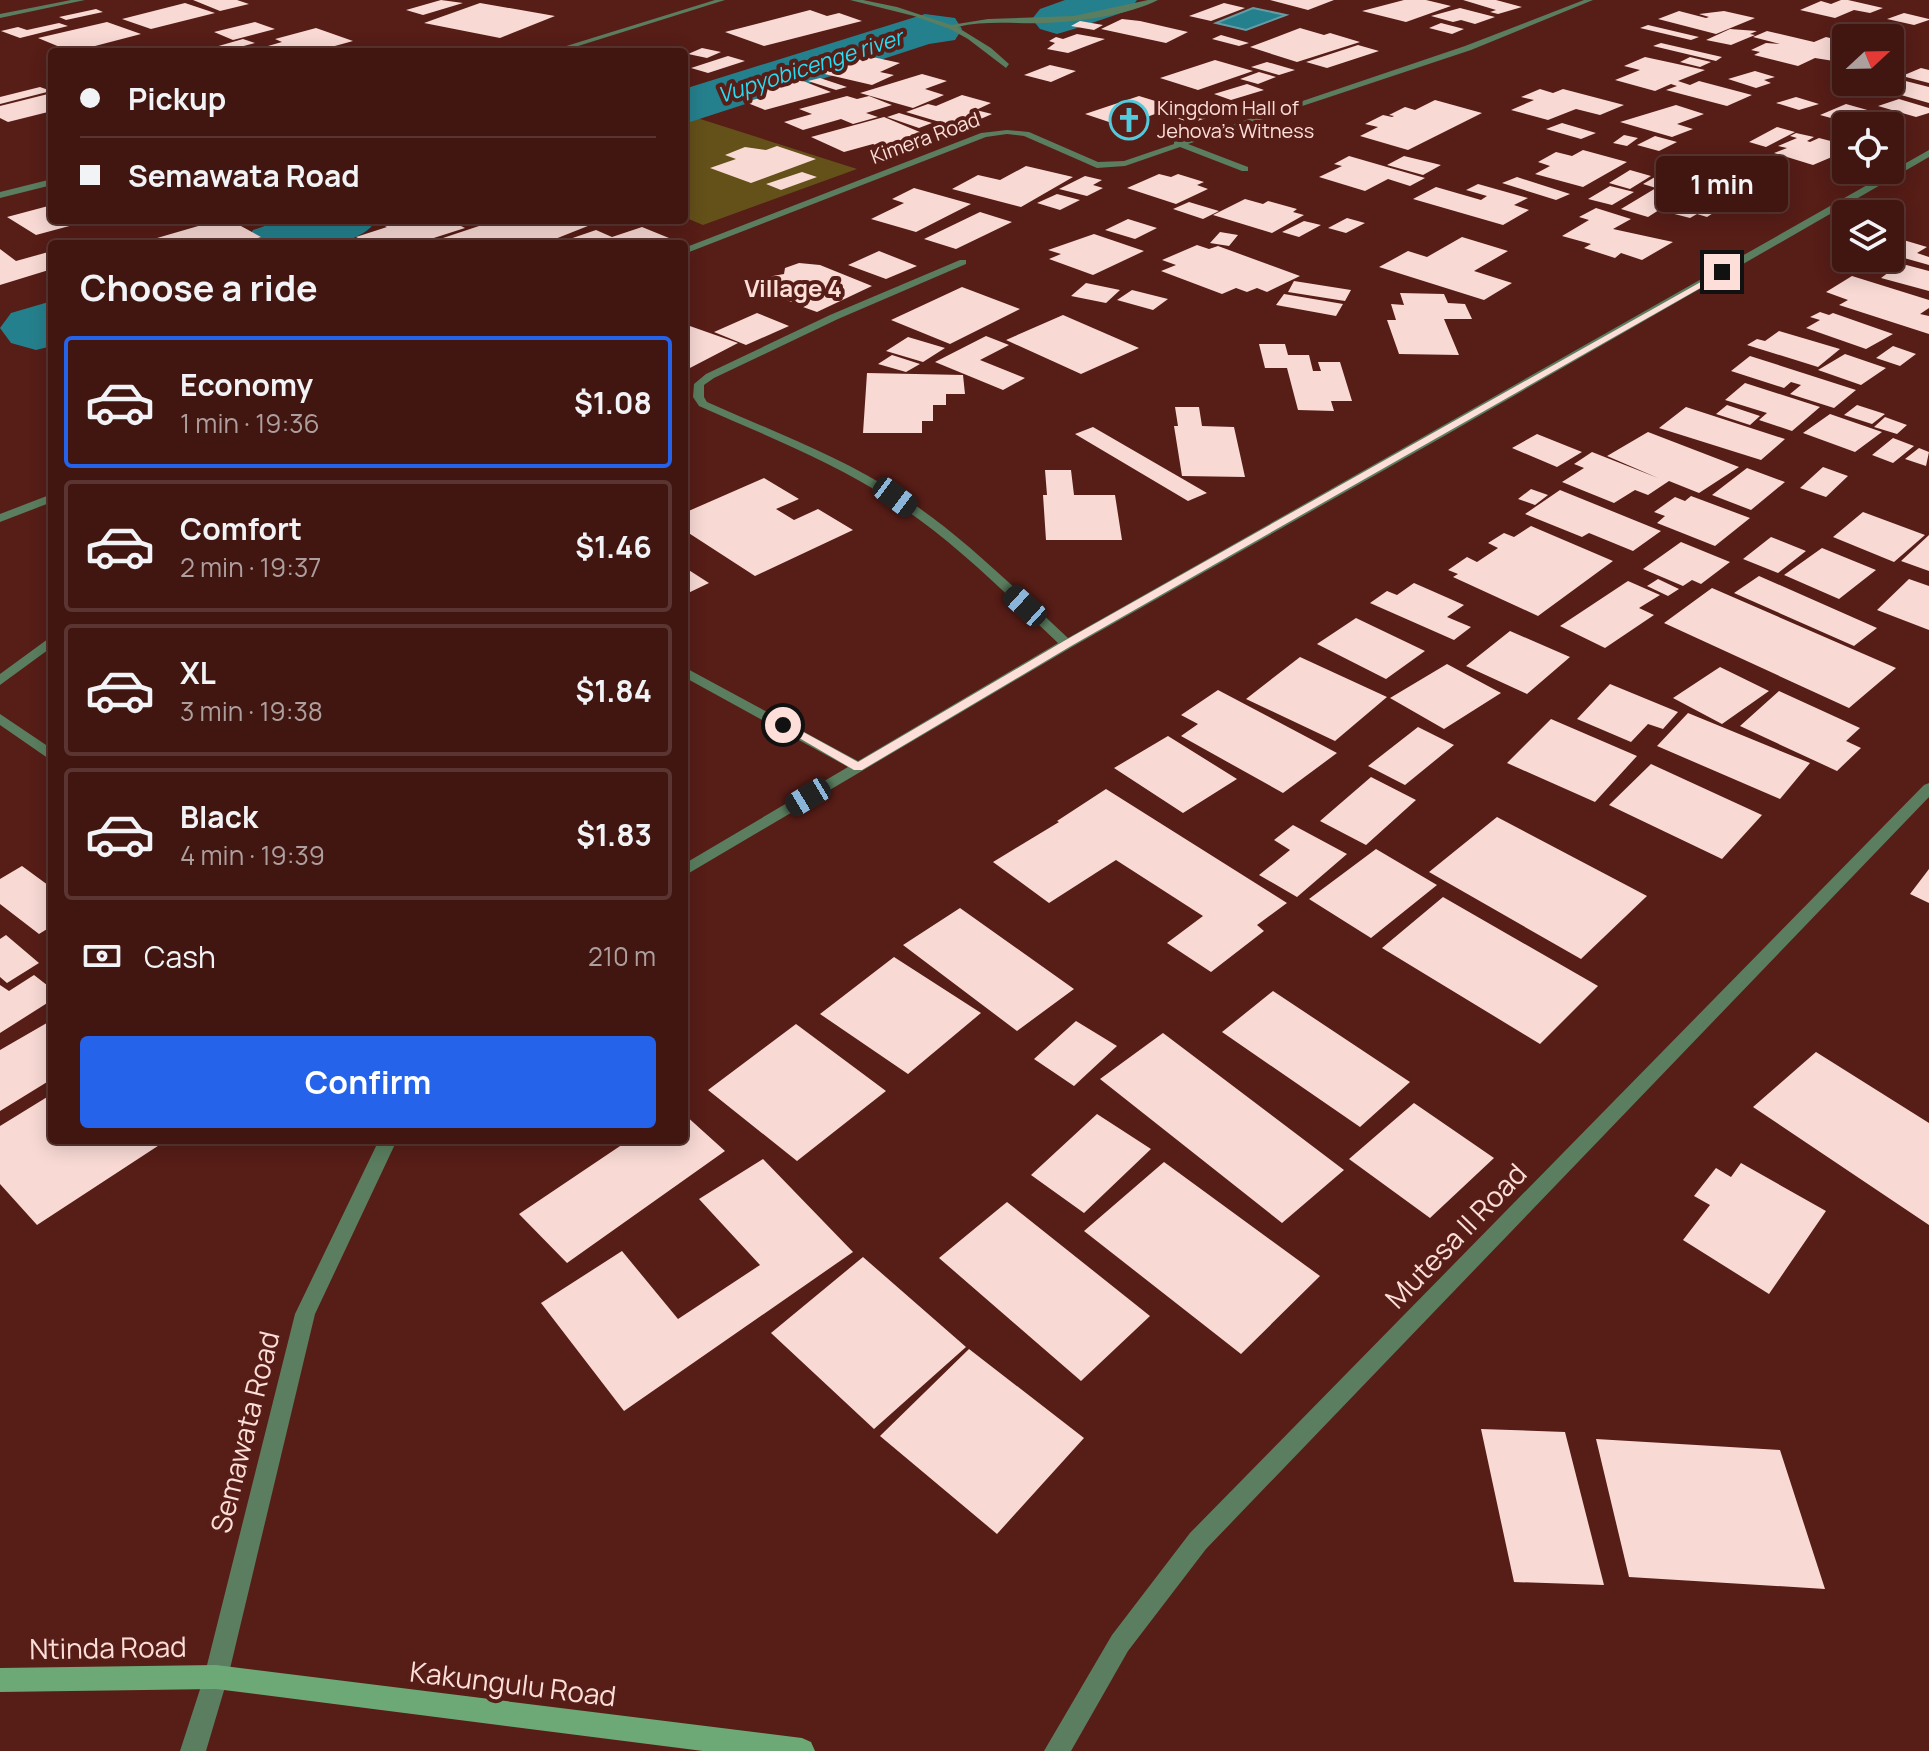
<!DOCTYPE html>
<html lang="en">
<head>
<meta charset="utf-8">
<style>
  body { margin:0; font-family:Manrope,sans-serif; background:#4c231f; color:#f1f3f6; height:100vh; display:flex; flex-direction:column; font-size:30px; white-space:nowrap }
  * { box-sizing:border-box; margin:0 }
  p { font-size:26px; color:#ae9f9f }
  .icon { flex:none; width:44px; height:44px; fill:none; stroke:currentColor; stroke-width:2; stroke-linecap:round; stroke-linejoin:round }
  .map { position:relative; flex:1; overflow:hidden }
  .details { position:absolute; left:48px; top:240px; width:640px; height:904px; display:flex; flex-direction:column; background:#411611; border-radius:8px; box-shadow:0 4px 20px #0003,0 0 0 2px #5a3531 }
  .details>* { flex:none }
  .top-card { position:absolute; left:48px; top:48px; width:640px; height:176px; border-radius:8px; box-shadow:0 4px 20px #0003,0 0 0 2px #5a3531; display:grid; align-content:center; height:176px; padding:0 32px; background:#411611 }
  .needle { width:52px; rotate:68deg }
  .buttons { position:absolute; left:1832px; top:24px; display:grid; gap:16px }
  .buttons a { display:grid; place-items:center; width:72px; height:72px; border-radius:8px; background:#411611; box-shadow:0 4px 20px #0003,0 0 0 2px #5a3531; font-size:40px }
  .end { position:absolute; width:36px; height:36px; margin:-18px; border:10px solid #fdded9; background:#111; box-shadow:0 0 0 4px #111 }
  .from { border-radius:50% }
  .bubble { position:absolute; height:56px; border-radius:8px; background:#411611; box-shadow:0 4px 20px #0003,0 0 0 2px #5a3531; font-size:26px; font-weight:700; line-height:56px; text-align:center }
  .car { position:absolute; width:24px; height:48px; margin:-24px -12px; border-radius:10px; box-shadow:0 0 6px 2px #0007; background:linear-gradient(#222 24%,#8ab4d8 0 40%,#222 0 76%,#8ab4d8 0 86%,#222 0) }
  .top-card b { display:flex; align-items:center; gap:28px; height:76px; font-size:30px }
  .top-card b+b { border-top:2px solid #5a3531 }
  .top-card i { width:20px; height:20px; background:#f1f3f6 }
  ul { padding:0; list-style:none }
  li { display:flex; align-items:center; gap:24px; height:132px; margin:0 16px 12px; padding:0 16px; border:4px solid #5a3531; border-radius:8px }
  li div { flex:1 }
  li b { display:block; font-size:30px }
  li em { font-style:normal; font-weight:700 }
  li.current { border-color:#2563eb }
  li>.icon { width:72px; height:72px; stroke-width:1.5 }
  h2 { padding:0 32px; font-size:36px; line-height:96px }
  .pay { display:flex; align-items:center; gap:20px; height:88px; padding:0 32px; font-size:30px }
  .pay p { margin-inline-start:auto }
  .action { display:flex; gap:16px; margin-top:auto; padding:16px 32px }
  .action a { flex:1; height:92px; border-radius:8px; background:#2563eb; color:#fff; font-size:32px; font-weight:700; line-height:92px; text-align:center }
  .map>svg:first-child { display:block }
  .green { fill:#645019 }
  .water { fill:#25808d; stroke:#669ca4; stroke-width:2 }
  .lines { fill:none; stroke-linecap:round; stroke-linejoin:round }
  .river { fill:#25808d; fill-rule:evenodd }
  .building { fill:#f8d9d4 }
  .minor { fill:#5a7e5f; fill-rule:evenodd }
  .tertiary { fill:#5a7e5f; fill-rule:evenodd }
  .secondary { fill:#6da877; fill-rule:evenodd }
  .route { fill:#fdded9 }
  .labels { text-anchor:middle; stroke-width:8; stroke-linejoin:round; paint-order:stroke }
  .far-poi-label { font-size:20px; fill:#fdded9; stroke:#571d17; text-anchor:start }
  .far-street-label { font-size:20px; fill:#fdded9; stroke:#571d17 }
  .far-water-label { font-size:22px; font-style:italic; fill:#27ddf4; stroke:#571d17 }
  .far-quarter-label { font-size:24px; font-weight:bold; fill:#fdded9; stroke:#571d17 }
  .near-street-label { font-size:28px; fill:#fdded9; stroke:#571d17 }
</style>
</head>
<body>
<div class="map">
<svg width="1929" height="1751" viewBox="0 0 1929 1751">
  <rect width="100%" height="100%" fill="#571d17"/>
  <path class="green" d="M691 116 857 169 703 225 684 217V118Z"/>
  <path class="water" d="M1253 8 1286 15 1246 30 1216 23Z"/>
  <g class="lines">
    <path class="river" d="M1065 0H1137L1130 10 1074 29 1057 34 1040 29 1032 19 1040 9Z
      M925 14 955 18 962 29 955 40 929 44 684 124V89Z
      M282 220H377C352 256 283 244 243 244L253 230Z
      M52 301V346L36 350 11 343 0 328 11 313Z"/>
  </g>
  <path class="building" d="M193 0H237L249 4 220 11Z
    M441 0 463 3 423 15 406 10Z
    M1270 0H1334L1308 10Z
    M1404 0H1426L1451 6 1406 22 1362 11Z
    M1463 0H1496L1522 7 1498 14 1490 12 1496 10Z
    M1841 0H1848L1883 8 1870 13 1854 10 1835 18 1800 10 1821 1 1831 4Z
    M185 3 215 13 151 29 122 19Z
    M480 3 555 16 500 38 424 23Z
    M1224 3 1245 8 1211 21 1189 16Z
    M1460 8 1495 17 1475 24 1461 20 1453 22 1431 16Z
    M96 9 103 12 66 20 59 17Z
    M810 10 827 16 839 13 862 21 764 46 725 32Z
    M1679 11 1706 18 1709 17 1699 14 1724 11 1755 18 1716 34 1658 19Z
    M1904 13 1929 19V20L1914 25 1887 19Z
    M1122 19 1140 21 1188 32 1166 43 1101 29Z
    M1080 21 1103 25 1094 30 1071 26Z
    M107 22 141 34 72 52 38 38Z
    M255 22 275 29 233 40 214 32Z
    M59 23 68 26 20 38 1 31 18 27 27 30Z
    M1441 23 1464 29 1452 34 1429 28Z
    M1648 25 1699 37 1691 40 1640 28Z
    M316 28 353 41 313 52H247L282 42 275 39Z
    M1300 28 1324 35 1330 33 1360 42 1297 62 1250 47Z
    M1730 29 1757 31 1750 34 1755 35 1731 45 1706 40Z
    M1767 31 1814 42 1826 37 1846 42V63L1815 58 1798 66 1754 55 1760 52 1751 50 1766 43 1780 44 1753 37Z
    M1077 34 1105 39 1068 53 1047 49 1055 43 1049 41 1056 37 1063 39Z
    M1221 35 1249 43 1239 46 1212 39Z
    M243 39 255 43 221 52 208 49Z
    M1661 43 1722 57 1716 61 1653 46Z
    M1358 45 1379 51 1327 68 1306 62Z
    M702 48 721 52 707 58 688 54Z
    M728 56 745 61 708 73 691 68Z
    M868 56 900 63 880 72 894 75 872 85 816 72 836 64 845 66Z
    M1645 57 1705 70 1678 81 1690 85 1699 81 1752 95 1727 106 1666 90 1677 86 1671 84 1655 91 1615 80 1640 70 1624 66Z
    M1690 57 1711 62 1700 67 1680 62Z
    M1215 60 1253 71 1198 90 1160 78Z
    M1267 62 1295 70 1279 75 1251 67Z
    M1050 65 1076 71 1051 82 1024 75Z
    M1921 68 1929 70V83L1902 76Z
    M1755 71 1775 77 1764 80 1771 83 1756 88 1728 79Z
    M1259 72 1276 77 1258 84 1240 79Z
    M922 74 947 81 925 89 944 95 913 108 860 93Z
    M1890 77 1929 87V103L1859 83 1890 82Z
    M820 78 847 87 836 90 808 81Z
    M798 79 831 92 765 110 745 102 764 97 748 91Z
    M1247 84 1264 90 1231 100 1214 94Z
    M40 87 51 91 0 104V97Z
    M1540 89 1553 93 1563 89 1624 105 1600 115 1576 109 1548 120 1511 110 1534 100 1521 97Z
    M52 93V111L8 122 0 118V106Z
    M962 95 991 103 976 110 992 114 960 128 906 112 928 104 936 106Z
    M847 96 857 99 869 96 892 105 866 113 878 117 853 124 841 119 803 130 784 122 812 114 799 109Z
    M1139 96 1175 107 1121 126 1085 114Z
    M1796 97 1819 104 1799 110 1776 103Z
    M1899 99 1929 108V113L1916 117 1878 106Z
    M1435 100 1482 113 1408 150 1360 136 1378 127 1365 124 1383 115 1392 117 1394 116 1389 115 1405 107 1415 110Z
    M1201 104 1225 112 1191 123 1168 115Z
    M1846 104 1896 118 1876 126H1860L1820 115Z
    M1676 105 1704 114 1677 124 1693 129 1672 137 1620 122Z
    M899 113 932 123 919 128 887 117Z
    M884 117 934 138 890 151 873 144 844 152 811 137Z
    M1562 123 1596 133 1581 139 1546 129Z
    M1777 127 1795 132 1766 147 1749 142Z
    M1796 133 1814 137 1807 141 1810 142 1819 138 1846 145V151L1813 165 1774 153 1787 148 1778 146 1797 138 1790 136Z
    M1624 135 1638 138 1627 146 1613 143Z
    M1655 136 1677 142 1659 151 1637 145Z
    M777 146 816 159 751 183 710 168 736 159 725 155 745 147 766 150Z
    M1583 150 1627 162 1583 187 1535 174 1550 166 1538 162 1556 152 1572 156Z
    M1349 156 1425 178 1410 186 1388 179 1365 191 1319 177 1342 166 1334 164Z
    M1404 156 1441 165 1423 175 1387 165Z
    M1026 166 1073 177 1021 207 952 189 978 175 1000 180Z
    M1630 170 1651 176 1630 189 1609 183Z
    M802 172 817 177 781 190 766 184Z
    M1159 174 1171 177 1178 174 1204 182 1197 185 1208 189 1176 204 1127 188Z
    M1085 176 1102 180 1093 185 1103 188 1087 196 1059 189Z
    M1517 177 1570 194 1556 200 1502 183Z
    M1655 177 1703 190 1696 194 1729 203 1707 217 1697 214 1690 218 1659 210 1648 217 1621 209 1656 188 1643 184Z
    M1478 184 1528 198 1514 205 1529 210 1503 225 1413 199 1436 187 1481 200 1487 196 1466 190Z
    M1610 186 1634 192 1612 205 1588 199Z
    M914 188 971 204 916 232 871 219 904 203 892 199Z
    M1057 194 1080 200 1060 210 1037 203Z
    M1245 199 1263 204 1268 201 1297 209 1293 212 1304 215 1272 233 1213 215Z
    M1189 202 1219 211 1203 219 1173 209Z
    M52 205V220L88 221 36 235 7 217Z
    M1596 208 1631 219 1613 229 1673 242 1642 260 1621 253 1615 258 1584 248 1591 244 1562 236 1589 220 1579 217Z
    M980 212 1012 222 956 249 924 239Z
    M1347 218 1365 223 1346 233 1328 228Z
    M1128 219 1157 228 1135 239 1105 230Z
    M219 220H230L261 237 239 244H167L157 238Z
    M372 220H469V221L457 224 465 228 418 243 412 240 400 244H370L356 237 387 227Z
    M497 220H603L545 243 537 239 522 244H425Z
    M1304 221 1321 225 1299 237 1282 232Z
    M642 227 669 238 653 244H555L596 230 612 237Z
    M1220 232 1238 235 1229 246 1210 243Z
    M1094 234 1144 251 1093 275 1049 259 1061 254 1048 250Z
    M1890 236 1927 247 1917 253 1929 257V265L1890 254 1901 247 1890 244Z
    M1462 237 1508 251 1474 271 1512 283 1484 300 1379 267 1408 251 1427 257Z
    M1197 245 1209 249 1218 246 1300 276 1267 292 1257 288 1247 292 1236 288 1222 294 1161 271 1176 265 1162 260Z
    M0 249 16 261 52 251V269L0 285Z
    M879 251 917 266 886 279 848 265Z
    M1895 262 1929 271V291L1881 278 1889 272 1883 270Z
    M799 263 820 265 872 286 817 312 803 307 808 304 796 300 792 302 756 289 763 285 762 278 784 274 785 268Z
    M1852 276 1929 300V308L1920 314 1929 316V334L1839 305 1848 300 1826 292Z
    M1294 281 1351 290 1345 301 1288 292Z
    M1086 283 1120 290 1106 303 1071 296Z
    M962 287 1020 309 950 344 891 320Z
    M1132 290 1168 299 1153 310 1117 300Z
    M1400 293 1444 294 1448 303 1465 304 1472 319H1444L1459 355 1399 354 1387 320H1396L1391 304 1404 305Z
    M1284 294 1343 304 1336 316 1276 305Z
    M1820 312 1829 315 1833 313 1893 334 1866 349 1806 328 1820 320 1810 317Z
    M757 313 789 326 746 345 714 332Z
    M1063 315 1139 348 1081 374 1006 340Z
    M687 325 738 343 688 369 684 368V327Z
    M1779 331 1840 349 1818 367 1747 345 1757 339 1765 341Z
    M986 336 1009 345 980 360 1025 378 1003 390 935 362Z
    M908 337 945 348 923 362 886 351Z
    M1259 344H1285L1288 355H1309L1313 371H1321L1318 362H1340L1352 401H1331L1334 411 1298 410 1287 368H1265Z
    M1893 346 1916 354 1900 366 1876 358Z
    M1845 354 1886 368 1861 385 1818 370Z
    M892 355 920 364 906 372 878 364Z
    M1750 356 1856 390 1834 408 1790 394 1801 385 1791 382 1784 388 1731 371Z
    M867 373 963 375 965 394H946V405H933V421H922V433H863Z
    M1745 383 1820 407 1792 431 1759 420 1767 413 1725 400Z
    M1727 405 1760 416 1750 425 1716 414Z
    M1857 405 1885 414 1872 424 1844 415Z
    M1175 407H1199L1202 426 1234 427 1245 477 1182 476 1174 426H1178Z
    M1686 407 1785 439 1761 460 1659 428Z
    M1830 414 1882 432 1855 452 1803 433Z
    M1885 417 1907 425 1897 434 1874 427Z
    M1093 427 1207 493 1188 501 1075 434Z
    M1648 432 1739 467 1699 493 1669 481 1648 495 1635 490 1614 503 1562 482 1584 468 1574 464 1592 452 1658 478 1607 456Z
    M1537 434 1582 452 1557 467 1512 448Z
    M1893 438 1914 446 1893 463 1872 455Z
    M1919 448 1929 452 1926 466 1905 459Z
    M1823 467 1848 476 1826 497 1800 488Z
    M1747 468 1785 482 1751 510 1712 495Z
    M1045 470H1071L1074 495H1115L1122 540H1046L1043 495H1047Z
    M764 478 799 499 776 509 794 520 818 509 853 530 755 576 684 530V513Z
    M1531 489 1548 495 1535 505 1518 499Z
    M1560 490 1661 531 1633 551 1589 533 1582 537 1525 514Z
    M1691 496 1750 518 1715 546 1657 523 1665 516 1654 512 1675 497 1685 501Z
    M1863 512 1925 535 1894 562 1833 537Z
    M1531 526 1613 561 1538 616 1453 577 1458 574 1448 570 1467 557 1477 562 1498 548 1488 543 1504 533 1514 537Z
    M1929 535V571L1901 561Z
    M1771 537 1806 551 1778 573 1743 559Z
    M1681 542 1730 562 1701 584 1692 580 1683 586 1643 569Z
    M1822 548 1876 570 1839 599 1784 575Z
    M684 567 709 583 684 595Z
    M1759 576 1877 628 1854 646 1734 593Z
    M1658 579 1679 589 1668 596 1647 586Z
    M1909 579 1929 586V630L1877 610Z
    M1628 581 1660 595 1639 608 1654 615 1605 648 1560 626Z
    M1414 583 1464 605 1447 617 1471 627 1454 640 1370 603 1387 591 1397 595Z
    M1712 588 1896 668 1849 708 1664 623Z
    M1356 618 1425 651 1386 679 1317 644Z
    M1510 631 1570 657 1527 694 1466 666Z
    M1300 657 1387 697 1335 741 1246 699Z
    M1447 664 1501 693 1444 729 1390 698Z
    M1720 667 1769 691 1722 724 1673 698Z
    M1610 684 1678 712 1663 729 1648 724 1631 742 1577 719Z
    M1218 690 1337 753 1283 793 1181 736 1198 724 1181 715Z
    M1779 691 1860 728 1846 741 1861 748 1837 771 1740 726Z
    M1688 713 1810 763 1780 799 1657 746Z
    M1551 719 1637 756 1595 802 1507 763Z
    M1418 727 1454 745 1405 785 1368 766Z
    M1168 736 1237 779 1183 813 1114 768Z
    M1651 764 1762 815 1722 859 1609 805Z
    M1371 777 1416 800 1366 845 1320 821Z
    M1106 789 1287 903 1257 925 1264 931 1211 972 1167 943 1203 916 1116 860 1049 903 993 862 1059 822 1057 821Z
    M1497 817 1647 896 1581 959 1429 872Z
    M1293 825 1347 854 1297 897 1259 875 1290 850 1274 840Z
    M1376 849 1437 885 1371 938 1309 899Z
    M22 866 52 888V926L39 934 0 904V879Z
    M1929 869V903L1910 894Z
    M1443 897 1598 986 1540 1044 1382 948Z
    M960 908 1074 989 1017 1031 903 945Z
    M6 935 39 963 7 983 0 977V939Z
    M894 957 981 1013 908 1074 820 1014Z
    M34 975 52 989V1000L0 1033V985L9 991Z
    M1273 991 1410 1082 1360 1127 1222 1032Z
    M52 1020V1079L0 1111V1050Z
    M1076 1021 1117 1046 1074 1086 1034 1059Z
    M796 1024 886 1091 797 1161 708 1090Z
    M1163 1033 1344 1170 1282 1223 1100 1079Z
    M1816 1052 1929 1123V1225L1753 1107Z
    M52 1094V1140H167L37 1225 0 1184V1126Z
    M1414 1103 1494 1158 1430 1218 1349 1159Z
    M684 1114 725 1151 567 1263 519 1214 629 1140H684Z
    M1097 1114 1151 1149 1084 1213 1031 1175Z
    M763 1159 853 1252 624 1411 541 1303 622 1251 678 1319 760 1265 699 1199Z
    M1164 1162 1320 1276 1241 1354 1084 1231Z
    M1741 1163 1826 1211 1769 1294 1683 1240 1710 1205 1694 1196 1716 1168 1731 1177Z
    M1007 1202 1150 1316 1081 1381 939 1258Z
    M863 1257 966 1347 874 1429 771 1333Z
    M969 1349 1084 1438 997 1534 880 1436Z
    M1481 1429 1565 1432 1604 1585 1514 1582Z
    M1596 1439 1780 1450 1825 1589 1629 1577Z"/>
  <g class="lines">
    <path class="minor" d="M715 0H725L559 52H547Z
      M850 0H863L897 7 951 25 988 19 1074 16 1148 0H1158C1129 15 1078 22 1044 23 1015 24 986 20 957 27L991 48 1009 64 1006 68 968 39 950 29 914 16Z
      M1584 0H1593L1471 50 1188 144 1248 167V171H1242L1180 147 1125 166 1097 168 1024 136 1007 134 986 137 684 254V248L981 133 1007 130 1029 132 1098 162 1124 161 1174 144V141L1181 142 1465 46Z
      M1929 150V157L1439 439 1072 647 684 876V864L848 767 684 677V667L858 761 1058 643C1005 593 953 540 891 500 832 461 764 435 699 406L693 397 694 384 706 374 830 315 960 260H966V264L838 319 714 378 704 385V397L707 402C772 431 840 456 900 495 962 535 1014 588 1068 638Z
      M52 179V185L0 198V192Z
      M52 494V502L0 522V514Z
      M52 636V647L0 685V674Z
      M0 714 52 749V761L0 725Z
      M1929 783V797L1206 1549 1128 1651 1071 1751H1044L1112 1635 1190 1533 1924 785Z
      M379 1140H397L315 1314 228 1677 206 1751H180L204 1677 295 1314Z"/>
    <path class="tertiary" d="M71 0H85L0 18V14Z"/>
    <path class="secondary" d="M216 1665 802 1738 811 1742 815 1751H703L216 1689 0 1692V1668Z"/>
  </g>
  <path class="route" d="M1722 270 1725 274 1071 646 862 770H854L777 725 787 723 858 762 1064 641Z"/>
  <defs>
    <g id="church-ring" transform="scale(2)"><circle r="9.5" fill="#571d17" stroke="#53cadc" stroke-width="1.5"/><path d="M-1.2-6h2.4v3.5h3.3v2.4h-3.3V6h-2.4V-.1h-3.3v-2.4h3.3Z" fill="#53cadc"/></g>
  </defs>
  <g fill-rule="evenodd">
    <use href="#church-ring" x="1129" y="120"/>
  </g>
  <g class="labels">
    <g class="far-poi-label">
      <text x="1157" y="115">Kingdom Hall of<tspan x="1157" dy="23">Jehova's Witness</tspan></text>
    </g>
    <g class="far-street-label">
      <text transform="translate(925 138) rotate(-20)" y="7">Kimera Road</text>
    </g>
    <g class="far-water-label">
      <text transform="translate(810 66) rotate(-18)" y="8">Vupyobicenge river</text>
    </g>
    <g class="far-quarter-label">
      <text x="793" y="297">Village 4</text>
    </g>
    <g class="near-street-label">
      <text transform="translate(1456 1236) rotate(-46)" y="10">Mutesa II Road</text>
      <text transform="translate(245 1432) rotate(-76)" y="10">Semawata Road</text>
      <text transform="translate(108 1648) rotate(-1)" y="10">Ntinda Road</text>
      <text transform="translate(513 1684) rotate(7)" y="10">Kakungulu Road</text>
    </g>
  </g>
</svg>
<div class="buttons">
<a><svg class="needle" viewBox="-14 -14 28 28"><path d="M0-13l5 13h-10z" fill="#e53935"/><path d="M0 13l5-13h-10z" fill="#ae9f9f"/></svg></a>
<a><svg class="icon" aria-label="locate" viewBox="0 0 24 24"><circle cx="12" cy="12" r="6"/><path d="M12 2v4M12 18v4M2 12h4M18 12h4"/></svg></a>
<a><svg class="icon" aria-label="layers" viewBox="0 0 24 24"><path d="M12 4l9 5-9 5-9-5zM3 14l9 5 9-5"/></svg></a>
</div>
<i class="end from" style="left:783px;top:725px"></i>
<i class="end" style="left:1722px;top:272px"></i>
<div class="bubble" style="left:1656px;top:156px;width:132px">1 min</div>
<i class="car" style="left:895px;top:497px;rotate:127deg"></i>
<i class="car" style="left:1025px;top:606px;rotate:312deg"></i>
<i class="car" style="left:808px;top:797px;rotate:239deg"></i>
<div class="top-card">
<b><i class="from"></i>Pickup</b>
<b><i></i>Semawata Road</b>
</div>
<section class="details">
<h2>Choose a ride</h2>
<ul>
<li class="current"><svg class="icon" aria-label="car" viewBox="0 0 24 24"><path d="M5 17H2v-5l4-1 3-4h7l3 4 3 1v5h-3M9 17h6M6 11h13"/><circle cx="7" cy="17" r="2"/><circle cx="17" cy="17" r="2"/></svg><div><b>Economy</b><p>1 min · 19:36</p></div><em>$1.08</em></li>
<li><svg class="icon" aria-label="car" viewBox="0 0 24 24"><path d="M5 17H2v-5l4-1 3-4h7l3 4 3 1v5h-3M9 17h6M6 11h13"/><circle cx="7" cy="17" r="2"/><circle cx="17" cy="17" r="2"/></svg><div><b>Comfort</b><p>2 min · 19:37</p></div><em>$1.46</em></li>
<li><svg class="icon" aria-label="car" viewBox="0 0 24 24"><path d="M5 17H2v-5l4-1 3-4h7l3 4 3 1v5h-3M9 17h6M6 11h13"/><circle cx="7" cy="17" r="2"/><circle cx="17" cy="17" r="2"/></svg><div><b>XL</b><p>3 min · 19:38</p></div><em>$1.84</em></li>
<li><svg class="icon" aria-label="car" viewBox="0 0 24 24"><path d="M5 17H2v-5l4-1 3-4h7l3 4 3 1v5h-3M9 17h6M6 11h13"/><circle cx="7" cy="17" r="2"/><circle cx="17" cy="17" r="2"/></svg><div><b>Black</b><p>4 min · 19:39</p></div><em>$1.83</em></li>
</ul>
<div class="pay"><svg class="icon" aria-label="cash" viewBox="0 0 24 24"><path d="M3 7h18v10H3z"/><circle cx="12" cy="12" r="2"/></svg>Cash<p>210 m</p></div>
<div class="action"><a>Confirm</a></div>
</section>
</div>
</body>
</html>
